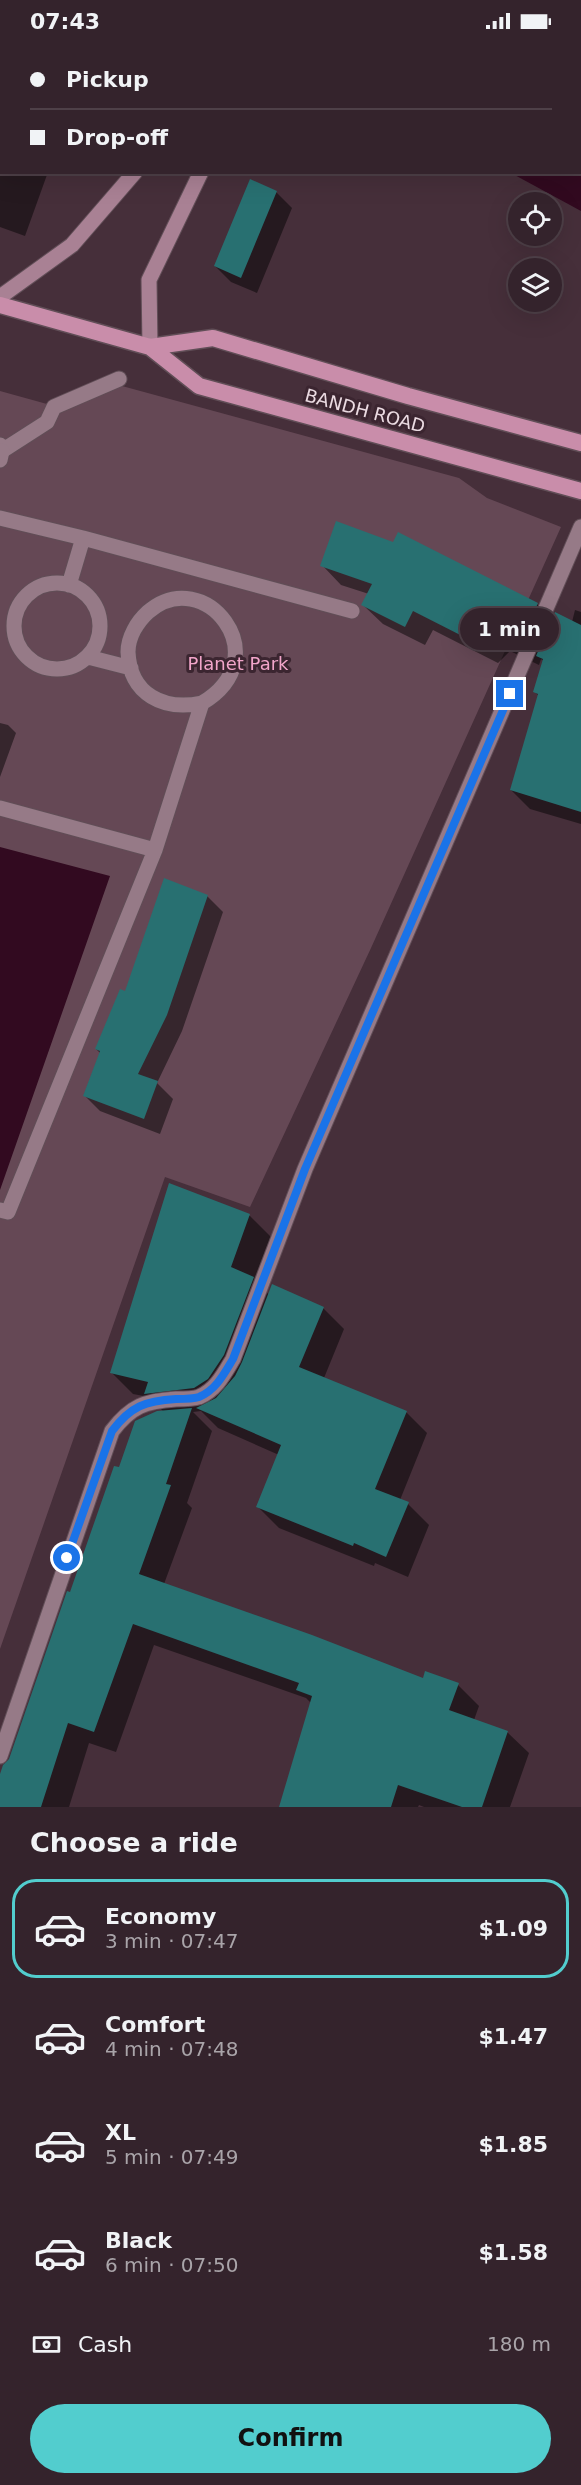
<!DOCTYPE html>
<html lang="en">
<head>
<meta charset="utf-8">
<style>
  body { margin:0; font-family:"DejaVu Sans",sans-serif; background:#3c2b34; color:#f1f3f6; height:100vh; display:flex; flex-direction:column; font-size:22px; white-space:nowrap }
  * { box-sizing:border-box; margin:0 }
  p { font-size:20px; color:#a9a4a9 }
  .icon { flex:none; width:33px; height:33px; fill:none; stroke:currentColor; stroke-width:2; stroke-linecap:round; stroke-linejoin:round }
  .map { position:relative; height:1765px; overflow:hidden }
  .sheet { display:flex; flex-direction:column; background:#34232c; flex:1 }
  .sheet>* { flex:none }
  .top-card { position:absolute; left:0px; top:0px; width:582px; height:132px; box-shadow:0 6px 24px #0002,0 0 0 2px #4e4048; display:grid; align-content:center; height:132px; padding:0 30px; background:#34232c }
  .buttons { position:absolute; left:508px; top:150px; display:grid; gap:12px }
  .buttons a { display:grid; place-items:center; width:54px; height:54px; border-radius:50%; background:#34232c; box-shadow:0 6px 24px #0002,0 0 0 2px #4e4048; font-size:30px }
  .end { position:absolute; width:27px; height:27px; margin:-14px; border:8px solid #1a73e8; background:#fff; box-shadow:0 0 0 3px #fff }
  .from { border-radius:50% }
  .bubble { position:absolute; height:42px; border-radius:21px; background:#34232c; box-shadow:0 6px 24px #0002,0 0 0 2px #4e4048; font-size:20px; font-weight:600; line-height:42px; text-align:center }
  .top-card b { display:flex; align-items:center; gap:21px; height:57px; font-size:22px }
  .top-card b+b { border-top:2px solid #4e4048 }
  .top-card i { width:15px; height:15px; background:#f1f3f6 }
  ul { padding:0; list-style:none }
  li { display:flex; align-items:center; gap:18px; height:99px; margin:0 12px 9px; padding:0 18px; border:3px solid transparent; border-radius:24px }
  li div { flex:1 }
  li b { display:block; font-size:22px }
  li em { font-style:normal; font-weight:600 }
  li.active { border-color:#52cdce }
  li>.icon { width:54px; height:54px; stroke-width:1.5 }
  h2 { padding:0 30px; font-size:27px; line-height:72px }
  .pay { display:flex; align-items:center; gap:15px; height:66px; padding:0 30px; font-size:22px }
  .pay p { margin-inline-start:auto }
  .cta { display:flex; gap:12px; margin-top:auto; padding:12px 30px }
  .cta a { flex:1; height:69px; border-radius:36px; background:#52cdce; color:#111; font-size:24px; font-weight:600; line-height:69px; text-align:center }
  .status { display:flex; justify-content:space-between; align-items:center; height:42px; padding:0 30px; background:#34232c; direction:ltr }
  .status svg { height:16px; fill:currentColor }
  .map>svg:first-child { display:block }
  .green { fill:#654855 }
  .water { fill:#320a20 }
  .shadow { fill:#0007 }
  .building { fill:#287071 }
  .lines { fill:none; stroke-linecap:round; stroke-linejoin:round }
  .service-casing { stroke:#614e57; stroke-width:17 }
  .pedestrian-casing { stroke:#614e57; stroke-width:17 }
  .minor-casing { stroke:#614e57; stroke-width:17 }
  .secondary-casing { stroke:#614e57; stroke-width:17 }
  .trunk-casing { stroke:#614e57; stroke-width:19 }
  .service { stroke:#967a87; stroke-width:15 }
  .pedestrian { stroke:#967a87; stroke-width:15 }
  .minor { stroke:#967a87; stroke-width:15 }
  .secondary { stroke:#a98194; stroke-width:15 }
  .trunk { stroke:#c98daa; stroke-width:16 }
  .route { stroke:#1a73e8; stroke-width:8 }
  .labels { text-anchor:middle; stroke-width:6; stroke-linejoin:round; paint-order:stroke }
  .street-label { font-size:18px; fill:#ebdbe2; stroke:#3b2530 }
  .park-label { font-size:18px; fill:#f2a5ca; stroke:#3b2530 }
</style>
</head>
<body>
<div class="status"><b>07:43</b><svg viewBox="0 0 49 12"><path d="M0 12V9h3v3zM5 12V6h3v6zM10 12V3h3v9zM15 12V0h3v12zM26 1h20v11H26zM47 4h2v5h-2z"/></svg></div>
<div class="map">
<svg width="581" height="1765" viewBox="0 0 581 1765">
  <rect width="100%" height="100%" fill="#462f3a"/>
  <path class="green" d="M122 344 459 436 487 456 561 485 371 906 250 1165 165 1135 0 1607V349L65 367Z"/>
  <path class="water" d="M412 0H581V169L511 131 580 130V2L410 1Z
    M0 805 110 834 0 1148Z"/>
  <path class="shadow" d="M87 0H229L228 2Z
    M0 45 2 130H48L25 194 0 185Z
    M276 150 292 166 257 251 231 240 215 224Z
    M322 523 537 562 553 578 572 580 575 568 581 570V782L530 767 511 748 539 654 535 650 544 619 541 617 539 623 510 609 498 621 433 588 425 603 383 582 363 563 369 552 341 543Z
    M0 681 8 683 16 691 0 735Z
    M207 854 223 870 182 989 157 1041 173 1057 160 1092 100 1069 84 1053 100 1011 96 1007Z
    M170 1143 250 1174 271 1195 255 1238 269 1253 323 1266 344 1287 324 1336 406 1370 427 1391 400 1458 408 1462 429 1483 408 1535 375 1521 374 1524 279 1486 258 1465 279 1413 218 1386 201 1369 193 1370 212 1389 187 1461 192 1466 164 1542 423 1638 458 1643 479 1664 474 1678 507 1690 529 1711 510 1765H424L419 1763 418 1765H280L312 1662 306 1656 154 1603 116 1710 89 1701 69 1765H0V1737L11 1718 70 1551 120 1427 164 1370 149 1355 133 1352 111 1330Z"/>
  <path class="building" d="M250 137 277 149 241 236 214 224Z
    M336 479 393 500 398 490 538 561 519 605 490 590 478 602 413 569 405 585 361 563 372 542 320 524Z
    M555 570 581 583V770L510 748 538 652 533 650 543 617 536 614Z
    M164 836 208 853 167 973 138 1032 158 1039 144 1077 83 1054 100 1009 95 1007 120 947 125 949Z
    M169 1141 250 1172 231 1225 254 1235 224 1313 208 1337 194 1346 144 1352 148 1340 110 1331Z
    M272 1242 324 1265 299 1325 407 1369 375 1447 409 1460 386 1515 354 1501 353 1504 256 1465 281 1403 196 1366 216 1356 235 1334 242 1320Z
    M192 1366 166 1442 171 1443 139 1532 312 1593 423 1636 425 1629 459 1641 449 1668 508 1689 482 1765H462L398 1743 391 1765H279L312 1654 296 1648 299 1641 133 1582 94 1690 68 1681 41 1765H0V1732L3 1723 9 1717 67 1549 70 1550 114 1424 119 1425 135 1379 157 1369Z"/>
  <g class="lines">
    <g class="service-casing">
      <path id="service" d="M0 403 2 409 47 380 54 365 119 337"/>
    </g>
    <g class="pedestrian-casing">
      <path id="pedestrian" d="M0 418 2 409
        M0 476 83 496 352 569
        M14 584a43 43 0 1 1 86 0a43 43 0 1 1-86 0Z
        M69 543 83 496
        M88 615 131 626
        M0 766 155 808 8 1170 0 1168
        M155 808 202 661C280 615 204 521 148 570 137 580 128 595 128 610 130 653 164 669 202 661"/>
    </g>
    <g class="minor-casing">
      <path id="minor" d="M0 1714 112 1389C131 1364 145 1359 176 1357 183 1357 193 1357 199 1355 216 1348 224 1332 233 1317L305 1127 581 485"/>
    </g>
    <g class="secondary-casing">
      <path id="secondary" d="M231 2 232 0
        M281 2 282 0
        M0 255 72 203 135 130
        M150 305 149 238 201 130"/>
    </g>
    <g class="trunk-casing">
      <path id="trunk" d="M0 263 150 305 213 296 408 354 581 401
        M150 305 199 344 581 449"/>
    </g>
    <use href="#service" class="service"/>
    <use href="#pedestrian" class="pedestrian"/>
    <use href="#minor" class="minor"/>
    <use href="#secondary" class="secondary"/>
    <use href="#trunk" class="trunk"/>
  </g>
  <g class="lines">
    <path class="route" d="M67 1516 112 1389C131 1364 145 1359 176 1357 183 1357 193 1357 199 1355 216 1348 224 1332 233 1317L305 1127 510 652"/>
  </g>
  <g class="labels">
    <g class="street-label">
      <text transform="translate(365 369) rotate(15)" y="6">BANDH ROAD</text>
    </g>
    <g class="park-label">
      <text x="238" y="628">Planet Park</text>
    </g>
  </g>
</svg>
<div class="buttons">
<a><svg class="icon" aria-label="locate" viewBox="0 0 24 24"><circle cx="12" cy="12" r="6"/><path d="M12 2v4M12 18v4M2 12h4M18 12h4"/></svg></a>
<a><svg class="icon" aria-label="layers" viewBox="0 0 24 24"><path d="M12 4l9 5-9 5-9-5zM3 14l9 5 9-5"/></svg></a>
</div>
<i class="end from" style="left:67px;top:1516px"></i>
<i class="end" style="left:510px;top:652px"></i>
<div class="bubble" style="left:460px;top:566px;width:99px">1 min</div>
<div class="top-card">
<b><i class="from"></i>Pickup</b>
<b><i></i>Drop-off</b>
</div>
</div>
<section class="sheet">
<h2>Choose a ride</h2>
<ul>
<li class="active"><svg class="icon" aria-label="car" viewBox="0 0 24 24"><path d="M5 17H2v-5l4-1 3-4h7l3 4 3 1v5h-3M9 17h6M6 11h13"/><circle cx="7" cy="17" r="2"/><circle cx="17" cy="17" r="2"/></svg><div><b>Economy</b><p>3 min · 07:47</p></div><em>$1.09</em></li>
<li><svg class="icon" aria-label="car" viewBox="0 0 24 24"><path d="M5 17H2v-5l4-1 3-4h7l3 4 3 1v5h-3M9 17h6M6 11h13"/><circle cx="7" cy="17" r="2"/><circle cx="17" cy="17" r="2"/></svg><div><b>Comfort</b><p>4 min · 07:48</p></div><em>$1.47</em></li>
<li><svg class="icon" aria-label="car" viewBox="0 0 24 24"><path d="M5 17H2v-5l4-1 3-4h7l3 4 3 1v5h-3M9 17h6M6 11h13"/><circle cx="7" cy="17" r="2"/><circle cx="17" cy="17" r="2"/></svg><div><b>XL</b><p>5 min · 07:49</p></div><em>$1.85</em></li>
<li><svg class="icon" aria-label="car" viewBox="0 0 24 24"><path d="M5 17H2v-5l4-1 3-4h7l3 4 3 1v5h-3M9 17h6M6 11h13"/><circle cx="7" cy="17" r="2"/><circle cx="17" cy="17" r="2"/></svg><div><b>Black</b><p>6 min · 07:50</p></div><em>$1.58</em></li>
</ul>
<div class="pay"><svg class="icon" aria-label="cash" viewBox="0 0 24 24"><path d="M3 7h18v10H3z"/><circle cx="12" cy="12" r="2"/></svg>Cash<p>180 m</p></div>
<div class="cta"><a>Confirm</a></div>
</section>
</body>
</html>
